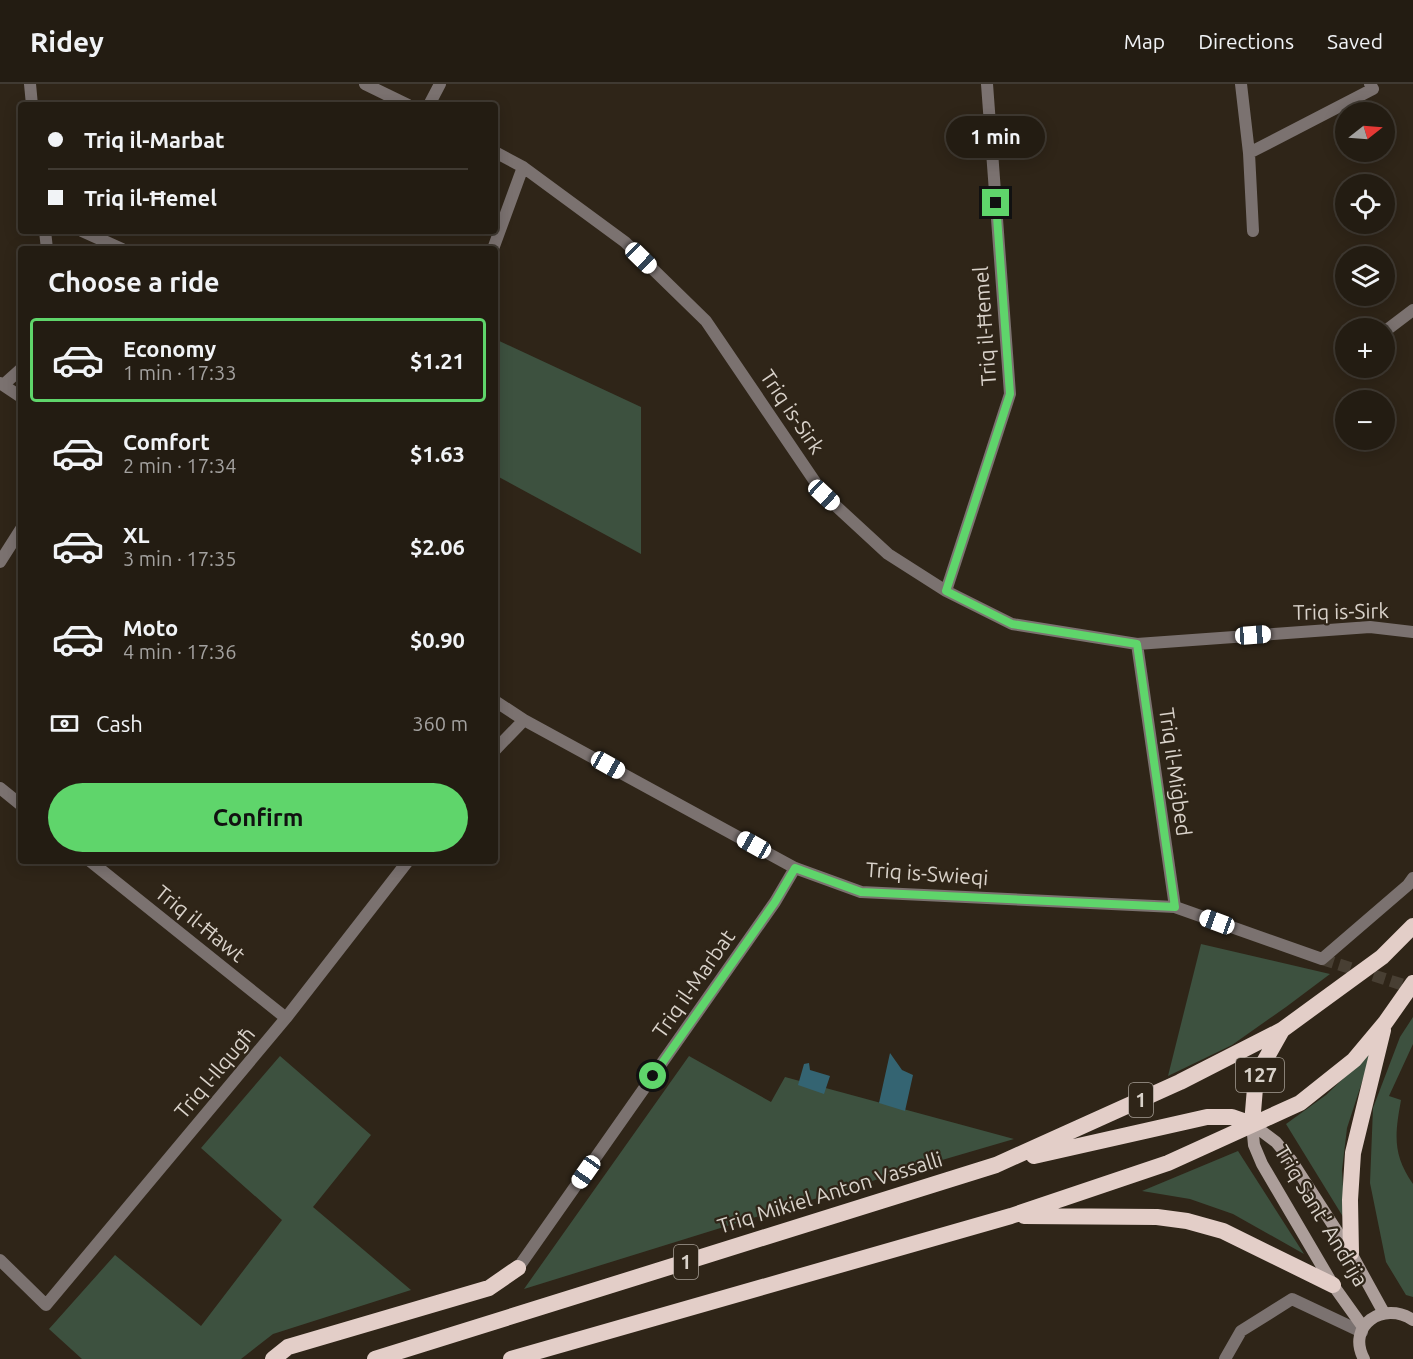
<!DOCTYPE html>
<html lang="en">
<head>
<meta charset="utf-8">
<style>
  body { margin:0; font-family:Ubuntu,sans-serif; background:#2f2920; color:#f1f3f6; height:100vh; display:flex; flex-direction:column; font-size:22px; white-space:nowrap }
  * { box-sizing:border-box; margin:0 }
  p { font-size:20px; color:#a3a19f }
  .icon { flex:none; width:33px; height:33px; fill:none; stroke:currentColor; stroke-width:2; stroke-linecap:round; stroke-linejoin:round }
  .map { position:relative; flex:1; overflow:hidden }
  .panel { position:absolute; left:18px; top:162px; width:480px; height:618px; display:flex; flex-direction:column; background:#231c12; border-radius:6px; box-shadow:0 3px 15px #0003,0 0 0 2px #403a32 }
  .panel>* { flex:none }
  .banner { position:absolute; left:18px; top:18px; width:480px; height:132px; border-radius:6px; box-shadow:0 3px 15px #0003,0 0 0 2px #403a32; display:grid; align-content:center; height:132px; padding:0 30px; background:#231c12 }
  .needle { width:39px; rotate:73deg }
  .fabs { position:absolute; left:1335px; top:18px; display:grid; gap:12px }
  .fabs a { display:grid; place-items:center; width:60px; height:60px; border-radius:50%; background:#231c12; box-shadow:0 3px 15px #0003,0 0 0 2px #403a32; font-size:30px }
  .end { position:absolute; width:27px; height:27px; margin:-14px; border:8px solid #5fd56b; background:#111; box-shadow:0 0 0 3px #111 }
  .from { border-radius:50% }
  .bubble { position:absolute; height:42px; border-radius:21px; background:#231c12; box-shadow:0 3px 15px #0003,0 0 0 2px #403a32; font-size:20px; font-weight:600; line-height:42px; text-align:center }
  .car { position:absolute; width:18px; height:36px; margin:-18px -9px; border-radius:8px; box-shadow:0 0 4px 2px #0007; background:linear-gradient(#fff 24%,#345 0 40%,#fff 0 76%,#345 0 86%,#fff 0) }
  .banner b { display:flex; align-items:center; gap:21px; height:57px; font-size:22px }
  .banner b+b { border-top:2px solid #403a32 }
  .banner i { width:15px; height:15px; background:#f1f3f6 }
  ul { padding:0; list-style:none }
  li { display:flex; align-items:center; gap:18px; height:84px; margin:0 12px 9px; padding:0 18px; border:3px solid transparent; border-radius:6px }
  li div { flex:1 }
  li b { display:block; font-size:22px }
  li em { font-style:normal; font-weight:600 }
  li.active { border-color:#5fd56b }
  li>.icon { width:54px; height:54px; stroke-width:1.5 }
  h2 { padding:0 30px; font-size:27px; line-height:72px }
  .pay { display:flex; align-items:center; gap:15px; height:66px; padding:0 30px; font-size:22px }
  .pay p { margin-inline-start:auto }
  .button { display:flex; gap:12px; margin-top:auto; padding:12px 30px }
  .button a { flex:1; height:69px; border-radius:36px; background:#5fd56b; color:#111; font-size:24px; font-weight:600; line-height:69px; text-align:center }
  header { display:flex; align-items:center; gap:36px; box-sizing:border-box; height:84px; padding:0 30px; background:#231c12; border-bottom:2px solid #403a32 }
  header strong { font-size:28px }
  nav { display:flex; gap:33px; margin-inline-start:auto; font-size:21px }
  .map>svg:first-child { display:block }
  .green { fill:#3d513f }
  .water { fill:#346472 }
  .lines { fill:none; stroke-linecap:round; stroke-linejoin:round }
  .minor-tunnel { stroke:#483f33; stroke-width:12; stroke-dasharray:12 6; stroke-linecap:butt }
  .minor { stroke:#7b7270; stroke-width:12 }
  .secondary { stroke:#ac9e9a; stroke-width:12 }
  .trunk { stroke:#e3cec8; stroke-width:16 }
  .route { stroke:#5fd56b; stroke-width:8 }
  .labels { text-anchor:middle; stroke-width:4.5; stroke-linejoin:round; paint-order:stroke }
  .shield { fill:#2f2518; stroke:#a69e95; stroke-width:1.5 }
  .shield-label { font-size:20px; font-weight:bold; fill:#d9d2ca }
  .street-label { font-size:21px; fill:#d9d2ca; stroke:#2f2518 }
</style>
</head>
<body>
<header>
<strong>Ridey</strong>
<nav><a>Map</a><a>Directions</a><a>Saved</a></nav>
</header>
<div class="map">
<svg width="1413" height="1275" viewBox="0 0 1413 1275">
  <rect width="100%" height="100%" fill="#2f2518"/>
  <path class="green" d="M495 255 641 323V470L495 391Z
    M1201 860 1330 890 1286 923 1232 961 1168 992Z
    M1413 933V960L1389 1012 1401 1016C1395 1050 1392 1070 1413 1100V1213L1406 1211 1386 1178 1370 1099 1373 1024 1400 953Z
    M1372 967 1347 1044 1342 1086 1345 1136 1286 1040 1326 1011Z
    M280 972 371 1051 313 1123 411 1206 273 1250 241 1275H82L49 1245 115 1171 201 1242 282 1136 201 1064Z
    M689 972 771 1018 785 993 1014 1055 901 1088 524 1205Z
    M1238 1067 1304 1170 1233 1130 1190 1115 1142 1107Z"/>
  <path class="water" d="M890 969 902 986 913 991 905 1027 879 1019Z
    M809 979 810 986 830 992 824 1010 798 1001 804 980Z"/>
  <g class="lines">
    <path class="minor-tunnel" d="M1322 875 1413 904"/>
    <path class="minor" d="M30 0 32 21
      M365 0 408 21
      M1241 0 1249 69 1373 5 1370 0
      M429 21 440 0
      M495 68 523 83 625 158 706 237 824 411 888 470 946 507 1012 540 1137 560 1370 543 1413 548
      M1249 69 1253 147
      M45 147 47 165
      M82 147 122 165
      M493 165 523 83
      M1384 248 1413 226
      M0 299 21 313
      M3 301 21 285
      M0 478 21 445
      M946 507 1010 310 987 0
      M1137 560 1175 823
      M495 617 524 636 795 784 861 808 1175 823 1322 875 1408 801 1413 794
      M495 666 524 636
      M0 704 21 721
      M90 777 286 934
      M0 1176 46 1221 286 934 408 777
      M518 1184 775 818 795 784
      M1225 1275 1241 1247 1292 1215 1362 1248"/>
    <path class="secondary" d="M1252 1040 1254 1061 1262 1080 1333 1201 1363 1243
      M1252 1040 1276 1058 1291 1076 1351 1169 1384 1229
      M1364 1275C1346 1242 1383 1216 1413 1236"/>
    <path class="trunk" d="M1252 1040 1255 1004 1263 980 1282 946
      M1034 1072 1207 1033H1232L1252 1040
      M1024 1132 1157 1133 1187 1137 1223 1147 1333 1201
      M1351 1169 1350 1116 1353 1069 1383 946
      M273 1275 288 1263 489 1204 518 1184
      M375 1275 996 1081 1180 998 1282 946 1382 873 1413 842
      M511 1275 1011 1132 1168 1079 1300 1019 1354 976 1385 939 1413 899"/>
  </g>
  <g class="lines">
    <path class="route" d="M653 992 775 818 795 784 861 808 1175 823 1137 560 1012 540 946 507 1010 310 996 119"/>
  </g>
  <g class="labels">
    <g class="shield">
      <rect x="1236" y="974" width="48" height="34" rx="4.5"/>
      <rect x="1129" y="999" width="24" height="34" rx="4.5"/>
      <rect x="674" y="1161" width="24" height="34" rx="4.5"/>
    </g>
    <g class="shield-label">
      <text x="1260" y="998">127</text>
      <text x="1141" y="1023">1</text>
      <text x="686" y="1185">1</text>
    </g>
    <g class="street-label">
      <text transform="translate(985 242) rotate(-94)" y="7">Triq il-Ħemel</text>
      <text transform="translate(792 328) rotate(56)" y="7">Triq is-Sirk</text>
      <text transform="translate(1341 528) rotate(-1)" y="7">Triq is-Sirk</text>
      <text transform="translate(1175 688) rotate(82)" y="7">Triq il-Miġbed</text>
      <text transform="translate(927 790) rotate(4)" y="7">Triq is-Swieqi</text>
      <text transform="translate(200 840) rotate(39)" y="7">Triq il-Ħawt</text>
      <text transform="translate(694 900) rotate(-55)" y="7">Triq il-Marbat</text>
      <text transform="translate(215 989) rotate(-50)" y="7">Triq l-Ilqugħ</text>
      <text transform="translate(830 1109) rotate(-17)" y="7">Triq Mikiel Anton Vassalli</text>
      <text transform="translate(1321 1132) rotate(59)" y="7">Triq Sant' Andrija</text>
    </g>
  </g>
</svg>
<div class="fabs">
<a><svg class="needle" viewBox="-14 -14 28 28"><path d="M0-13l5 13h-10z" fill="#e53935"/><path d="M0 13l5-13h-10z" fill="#a3a19f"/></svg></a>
<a><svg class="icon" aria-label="locate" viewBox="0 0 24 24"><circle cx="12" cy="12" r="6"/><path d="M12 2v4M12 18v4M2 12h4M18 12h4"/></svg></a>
<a><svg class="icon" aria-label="layers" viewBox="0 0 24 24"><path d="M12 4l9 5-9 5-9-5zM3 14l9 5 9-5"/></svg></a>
<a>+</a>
<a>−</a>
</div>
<i class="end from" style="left:653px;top:992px"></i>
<i class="end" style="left:996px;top:119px"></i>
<div class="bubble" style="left:946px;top:32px;width:99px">1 min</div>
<i class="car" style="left:641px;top:174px;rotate:134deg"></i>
<i class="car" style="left:824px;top:411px;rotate:133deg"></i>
<i class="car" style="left:1253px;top:551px;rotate:86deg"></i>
<i class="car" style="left:608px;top:681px;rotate:119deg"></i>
<i class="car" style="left:754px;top:761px;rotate:299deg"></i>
<i class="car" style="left:1217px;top:838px;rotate:290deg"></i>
<i class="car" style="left:586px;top:1088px;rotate:215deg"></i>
<div class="banner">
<b><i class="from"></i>Triq il-Marbat</b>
<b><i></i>Triq il-Ħemel</b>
</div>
<section class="panel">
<h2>Choose a ride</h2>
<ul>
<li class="active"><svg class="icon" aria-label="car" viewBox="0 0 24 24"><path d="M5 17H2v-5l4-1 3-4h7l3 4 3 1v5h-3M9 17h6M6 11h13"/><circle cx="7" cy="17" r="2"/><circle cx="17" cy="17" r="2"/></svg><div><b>Economy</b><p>1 min · 17:33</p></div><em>$1.21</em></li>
<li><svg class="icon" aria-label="car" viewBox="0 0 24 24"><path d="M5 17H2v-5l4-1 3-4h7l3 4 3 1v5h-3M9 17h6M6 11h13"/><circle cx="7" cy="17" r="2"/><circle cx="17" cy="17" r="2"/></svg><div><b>Comfort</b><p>2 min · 17:34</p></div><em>$1.63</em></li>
<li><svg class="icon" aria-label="car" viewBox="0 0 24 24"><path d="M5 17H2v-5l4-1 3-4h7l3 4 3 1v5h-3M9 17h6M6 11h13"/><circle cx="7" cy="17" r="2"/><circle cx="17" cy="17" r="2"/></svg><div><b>XL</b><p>3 min · 17:35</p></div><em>$2.06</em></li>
<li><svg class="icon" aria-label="car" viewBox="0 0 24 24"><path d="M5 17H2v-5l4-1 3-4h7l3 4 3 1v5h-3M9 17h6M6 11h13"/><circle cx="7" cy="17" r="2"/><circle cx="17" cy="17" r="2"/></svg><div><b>Moto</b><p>4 min · 17:36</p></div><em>$0.90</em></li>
</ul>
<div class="pay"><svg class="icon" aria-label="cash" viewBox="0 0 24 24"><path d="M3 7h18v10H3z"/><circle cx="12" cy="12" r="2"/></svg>Cash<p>360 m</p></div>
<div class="button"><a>Confirm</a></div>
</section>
</div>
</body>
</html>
